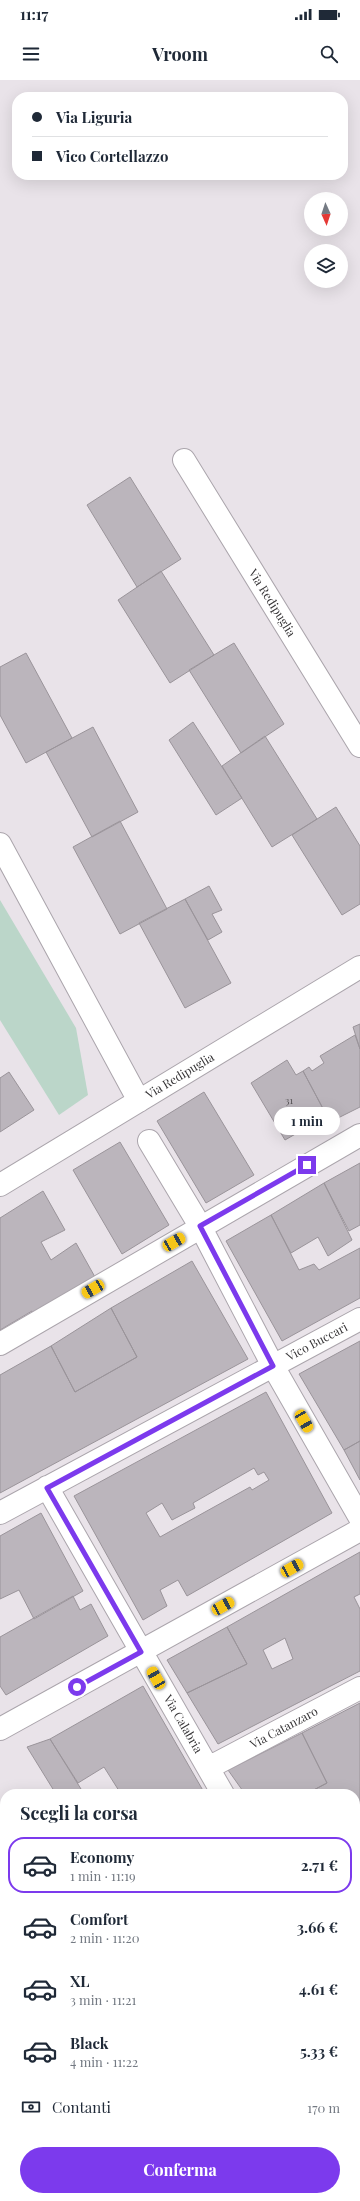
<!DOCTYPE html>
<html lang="it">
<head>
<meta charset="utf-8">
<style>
  body { margin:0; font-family:"Playfair Display",serif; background:#f2f2f3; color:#1f2937; height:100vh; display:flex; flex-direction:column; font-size:15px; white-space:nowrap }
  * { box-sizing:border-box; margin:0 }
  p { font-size:13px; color:#747a83 }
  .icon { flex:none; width:22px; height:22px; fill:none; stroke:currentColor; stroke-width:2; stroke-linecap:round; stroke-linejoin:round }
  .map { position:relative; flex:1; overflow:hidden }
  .panel { position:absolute; left:0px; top:1709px; width:360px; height:412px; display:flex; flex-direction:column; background:#fff; border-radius:16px 16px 0 0; box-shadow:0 4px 16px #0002 }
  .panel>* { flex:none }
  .hud { position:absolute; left:12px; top:12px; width:336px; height:88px; border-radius:16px; box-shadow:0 4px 16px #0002; display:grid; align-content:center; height:88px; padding:0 20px; background:#fff }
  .needle { width:26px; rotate:177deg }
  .fabs { position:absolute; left:304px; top:112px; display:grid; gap:8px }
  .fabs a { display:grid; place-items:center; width:44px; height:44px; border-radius:50%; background:#fff; box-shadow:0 4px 16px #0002; font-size:20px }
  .end { position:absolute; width:18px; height:18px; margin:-9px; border:5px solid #7c3aed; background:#fff; box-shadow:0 0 0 2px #fff }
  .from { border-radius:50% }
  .bubble { position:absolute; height:28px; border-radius:14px; background:#fff; box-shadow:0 4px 16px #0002; font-size:13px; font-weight:700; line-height:28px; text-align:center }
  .car { position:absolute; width:12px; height:24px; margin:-12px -6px; border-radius:5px; box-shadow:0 0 3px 1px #0007; background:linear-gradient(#f5c518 24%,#345 0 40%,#f5c518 0 76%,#345 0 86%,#f5c518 0) }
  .hud b { display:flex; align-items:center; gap:14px; height:38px; font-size:15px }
  .hud b+b { border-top:1px solid #e0e1e3 }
  .hud i { width:10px; height:10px; background:#1f2937 }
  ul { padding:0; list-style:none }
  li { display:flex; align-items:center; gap:12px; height:56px; margin:0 8px 6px; padding:0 12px; border:2px solid transparent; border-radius:16px }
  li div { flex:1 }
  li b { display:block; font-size:15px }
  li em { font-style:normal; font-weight:700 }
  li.active { border-color:#7c3aed }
  li>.icon { width:36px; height:36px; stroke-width:1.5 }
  h2 { padding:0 20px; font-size:18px; line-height:48px }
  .pay { display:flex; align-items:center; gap:10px; height:44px; padding:0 20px; font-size:15px }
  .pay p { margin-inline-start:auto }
  .button { display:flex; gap:8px; margin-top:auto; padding:8px 20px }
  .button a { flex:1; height:46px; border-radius:24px; background:#7c3aed; color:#fff; font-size:16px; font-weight:700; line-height:46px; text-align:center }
  .status { display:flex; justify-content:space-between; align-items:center; height:28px; padding:0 20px; background:#fff; direction:ltr }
  .status svg { height:11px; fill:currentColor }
  header { display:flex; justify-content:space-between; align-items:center; height:52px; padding:0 20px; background:#fff; font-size:18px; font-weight:700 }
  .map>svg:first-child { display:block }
  .green { fill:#bbd6c9 }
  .building { fill:#bbb5bc; stroke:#9a949a; fill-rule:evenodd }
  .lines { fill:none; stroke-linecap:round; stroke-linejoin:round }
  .minor-tunnel { stroke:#c5c0c5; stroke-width:22; stroke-dasharray:22 11; stroke-linecap:butt }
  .minor-casing { stroke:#aba5ac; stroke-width:24 }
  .minor { stroke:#fff; stroke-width:22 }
  .route { stroke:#7c3aed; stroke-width:5 }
  .labels { text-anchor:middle; stroke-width:3; stroke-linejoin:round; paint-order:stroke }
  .number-label { font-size:10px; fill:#585558 }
  .street-label { font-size:12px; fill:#373537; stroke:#fff }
</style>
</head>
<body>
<div class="status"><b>11:17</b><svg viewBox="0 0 49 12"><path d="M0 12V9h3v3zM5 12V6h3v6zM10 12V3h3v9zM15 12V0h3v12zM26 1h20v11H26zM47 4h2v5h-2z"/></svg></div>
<header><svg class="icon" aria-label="menu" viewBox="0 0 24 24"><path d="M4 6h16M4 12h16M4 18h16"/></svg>Vroom<svg class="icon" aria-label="search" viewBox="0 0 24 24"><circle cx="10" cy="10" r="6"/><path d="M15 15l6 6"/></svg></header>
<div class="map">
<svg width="360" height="2121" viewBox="0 0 360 2121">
  <rect width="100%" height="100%" fill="#e9e3e9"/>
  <path class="green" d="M0 820 76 948 88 1015 59 1035 0 940Z"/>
  <path class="building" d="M130 397 181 479 137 507 87 425Z
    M161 491 214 575 170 603 118 520Z
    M234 563 284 644 241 673 189 590Z
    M26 573 72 658 26 683 0 635V587Z
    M193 642 242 718 216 735 169 660Z
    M93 647 138 732 92 757 46 672Z
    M265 656 317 739 272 767 222 686Z
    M336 727 360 766V824L342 835 292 755Z
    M120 741 167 829 120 854 73 767Z
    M209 806 222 830 212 834 222 852 208 860 185 819Z
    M185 819 231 903 185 928 139 843Z
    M360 944V969L353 947Z
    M355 955 360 969V1027L330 1042 303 991 309 987 312 991 324 983 320 976Z
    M287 980 296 995 303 991 327 1036 285 1060 251 1003Z
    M9 992 34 1030 0 1052V998Z
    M204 1012 254 1095 206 1123 157 1041Z
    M120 1062 169 1145 122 1174 73 1090Z
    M360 1083V1145L349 1151 324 1103Z
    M324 1103 352 1160 328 1176 318 1157 291 1173 271 1135Z
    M43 1111 65 1150 41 1162 51 1180 76 1163 95 1197 33 1234 32 1231 0 1250V1138Z
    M271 1135 299 1190 314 1184 319 1190 360 1168V1218L282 1261 226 1161Z
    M192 1181 248 1279 0 1413V1295L51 1266 75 1312 137 1277 111 1228Z
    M111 1228 137 1277 75 1312 51 1266Z
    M360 1261V1361L344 1370 299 1294Z
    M266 1312 332 1433 187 1516 178 1500 160 1510 167 1526 143 1540 74 1416ZM254 1388 258 1395 264 1392 269 1400 252 1410 250 1407 160 1457 146 1433 162 1423 172 1440 195 1428 193 1423Z
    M360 1361V1400L344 1370Z
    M41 1433 83 1511 34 1539 19 1510 0 1519V1456Z
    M360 1472V1514L354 1517 360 1529V1591L218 1664 187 1613 247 1584 227 1547ZM285 1558 293 1579 272 1589 263 1570Z
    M73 1516 80 1530 91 1524 108 1556 6 1615 0 1606V1557Z
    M227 1547 247 1584 187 1613 167 1580Z
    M143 1606 205 1714H121L104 1687 78 1703 50 1659Z
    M360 1623V1733L355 1736V1714H306L327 1703 302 1653Z
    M302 1653 327 1703 306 1714H245L228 1690Z
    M50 1659 81 1709 73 1714H56L27 1667Z
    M360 1789V1816L355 1805V1791Z
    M355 1871 360 1881V1899L355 1902Z
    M360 1899V1931L355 1933V1902Z
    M0 1900 5 1908V1950L0 1952Z
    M360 1931V1962L355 1965V1933Z
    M5 1950V1986L0 1989V1952Z
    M5 2015V2046L0 2048V2017Z
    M5 2104V2116H152L145 2121H5L0 2113V2107Z
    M231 2116H320L323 2121H234Z"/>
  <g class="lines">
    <path class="minor-tunnel" d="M0 1739 5 1737"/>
    <g class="minor-casing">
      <path id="minor" d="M184 380 360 666
        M0 764 139 1021
        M149 1061 200 1146 273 1286 360 1438
        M0 1105 360 887
        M0 1264 360 1055
        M47 1407 223 1714
        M0 1433 360 1239
        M0 1649 360 1450
        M208 1688 360 1608
        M355 1767 360 1764
        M0 1824 5 1832
        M355 1841 360 1851
        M0 2067 5 2064
        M192 2116 195 2121
        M352 2116 355 2121"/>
    </g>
    <use href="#minor" class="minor"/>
  </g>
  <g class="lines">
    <path class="route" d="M77 1607 141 1572 47 1408 273 1286 200 1146 307 1085"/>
  </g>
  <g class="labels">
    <g class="number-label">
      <text x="289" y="1024">31</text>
    </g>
    <g class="street-label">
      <text transform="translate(272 523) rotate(58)" y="4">Via Redipuglia</text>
      <text transform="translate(180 996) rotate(-31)" y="4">Via Redipuglia</text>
      <text transform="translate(317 1262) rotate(-28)" y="4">Vico Buccari</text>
      <text transform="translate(183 1644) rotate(60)" y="4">Via Calabria</text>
      <text transform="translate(284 1648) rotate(-28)" y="4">Via Catanzaro</text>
    </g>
  </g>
</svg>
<div class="fabs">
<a><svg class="needle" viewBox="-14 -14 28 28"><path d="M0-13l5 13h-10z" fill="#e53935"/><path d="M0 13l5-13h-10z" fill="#747a83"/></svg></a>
<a><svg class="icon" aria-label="layers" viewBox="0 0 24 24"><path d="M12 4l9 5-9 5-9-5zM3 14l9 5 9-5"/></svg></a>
</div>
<i class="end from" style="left:77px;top:1607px"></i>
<i class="end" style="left:307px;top:1085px"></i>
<div class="bubble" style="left:274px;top:1027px;width:66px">1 min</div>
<i class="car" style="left:174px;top:1162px;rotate:60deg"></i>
<i class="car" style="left:93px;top:1209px;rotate:240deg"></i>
<i class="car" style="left:304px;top:1341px;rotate:150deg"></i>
<i class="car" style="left:292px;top:1488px;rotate:61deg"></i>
<i class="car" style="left:223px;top:1526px;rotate:61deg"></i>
<i class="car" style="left:156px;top:1598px;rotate:330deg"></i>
<div class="hud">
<b><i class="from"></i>Via Liguria</b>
<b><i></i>Vico Cortellazzo</b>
</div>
<section class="panel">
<h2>Scegli la corsa</h2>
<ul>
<li class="active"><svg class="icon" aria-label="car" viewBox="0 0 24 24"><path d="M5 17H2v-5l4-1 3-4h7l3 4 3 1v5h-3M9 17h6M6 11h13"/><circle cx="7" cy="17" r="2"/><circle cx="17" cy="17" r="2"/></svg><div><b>Economy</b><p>1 min · 11:19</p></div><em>2.71 €</em></li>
<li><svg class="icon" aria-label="car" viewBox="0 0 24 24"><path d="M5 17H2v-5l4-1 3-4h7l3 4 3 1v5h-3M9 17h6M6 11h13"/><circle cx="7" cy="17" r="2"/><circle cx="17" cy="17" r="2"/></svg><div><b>Comfort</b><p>2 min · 11:20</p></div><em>3.66 €</em></li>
<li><svg class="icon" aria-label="car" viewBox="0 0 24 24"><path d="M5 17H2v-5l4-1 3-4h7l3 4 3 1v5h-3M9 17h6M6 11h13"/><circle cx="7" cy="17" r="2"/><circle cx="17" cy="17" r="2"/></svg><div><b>XL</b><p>3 min · 11:21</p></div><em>4.61 €</em></li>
<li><svg class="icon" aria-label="car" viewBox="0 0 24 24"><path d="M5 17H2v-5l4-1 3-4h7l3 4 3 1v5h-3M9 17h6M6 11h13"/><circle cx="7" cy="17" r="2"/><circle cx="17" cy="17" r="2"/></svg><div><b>Black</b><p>4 min · 11:22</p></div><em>5.33 €</em></li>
</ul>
<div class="pay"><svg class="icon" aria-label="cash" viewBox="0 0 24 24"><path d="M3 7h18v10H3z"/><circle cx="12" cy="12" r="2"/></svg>Contanti<p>170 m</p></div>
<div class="button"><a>Conferma</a></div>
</section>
</div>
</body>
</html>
